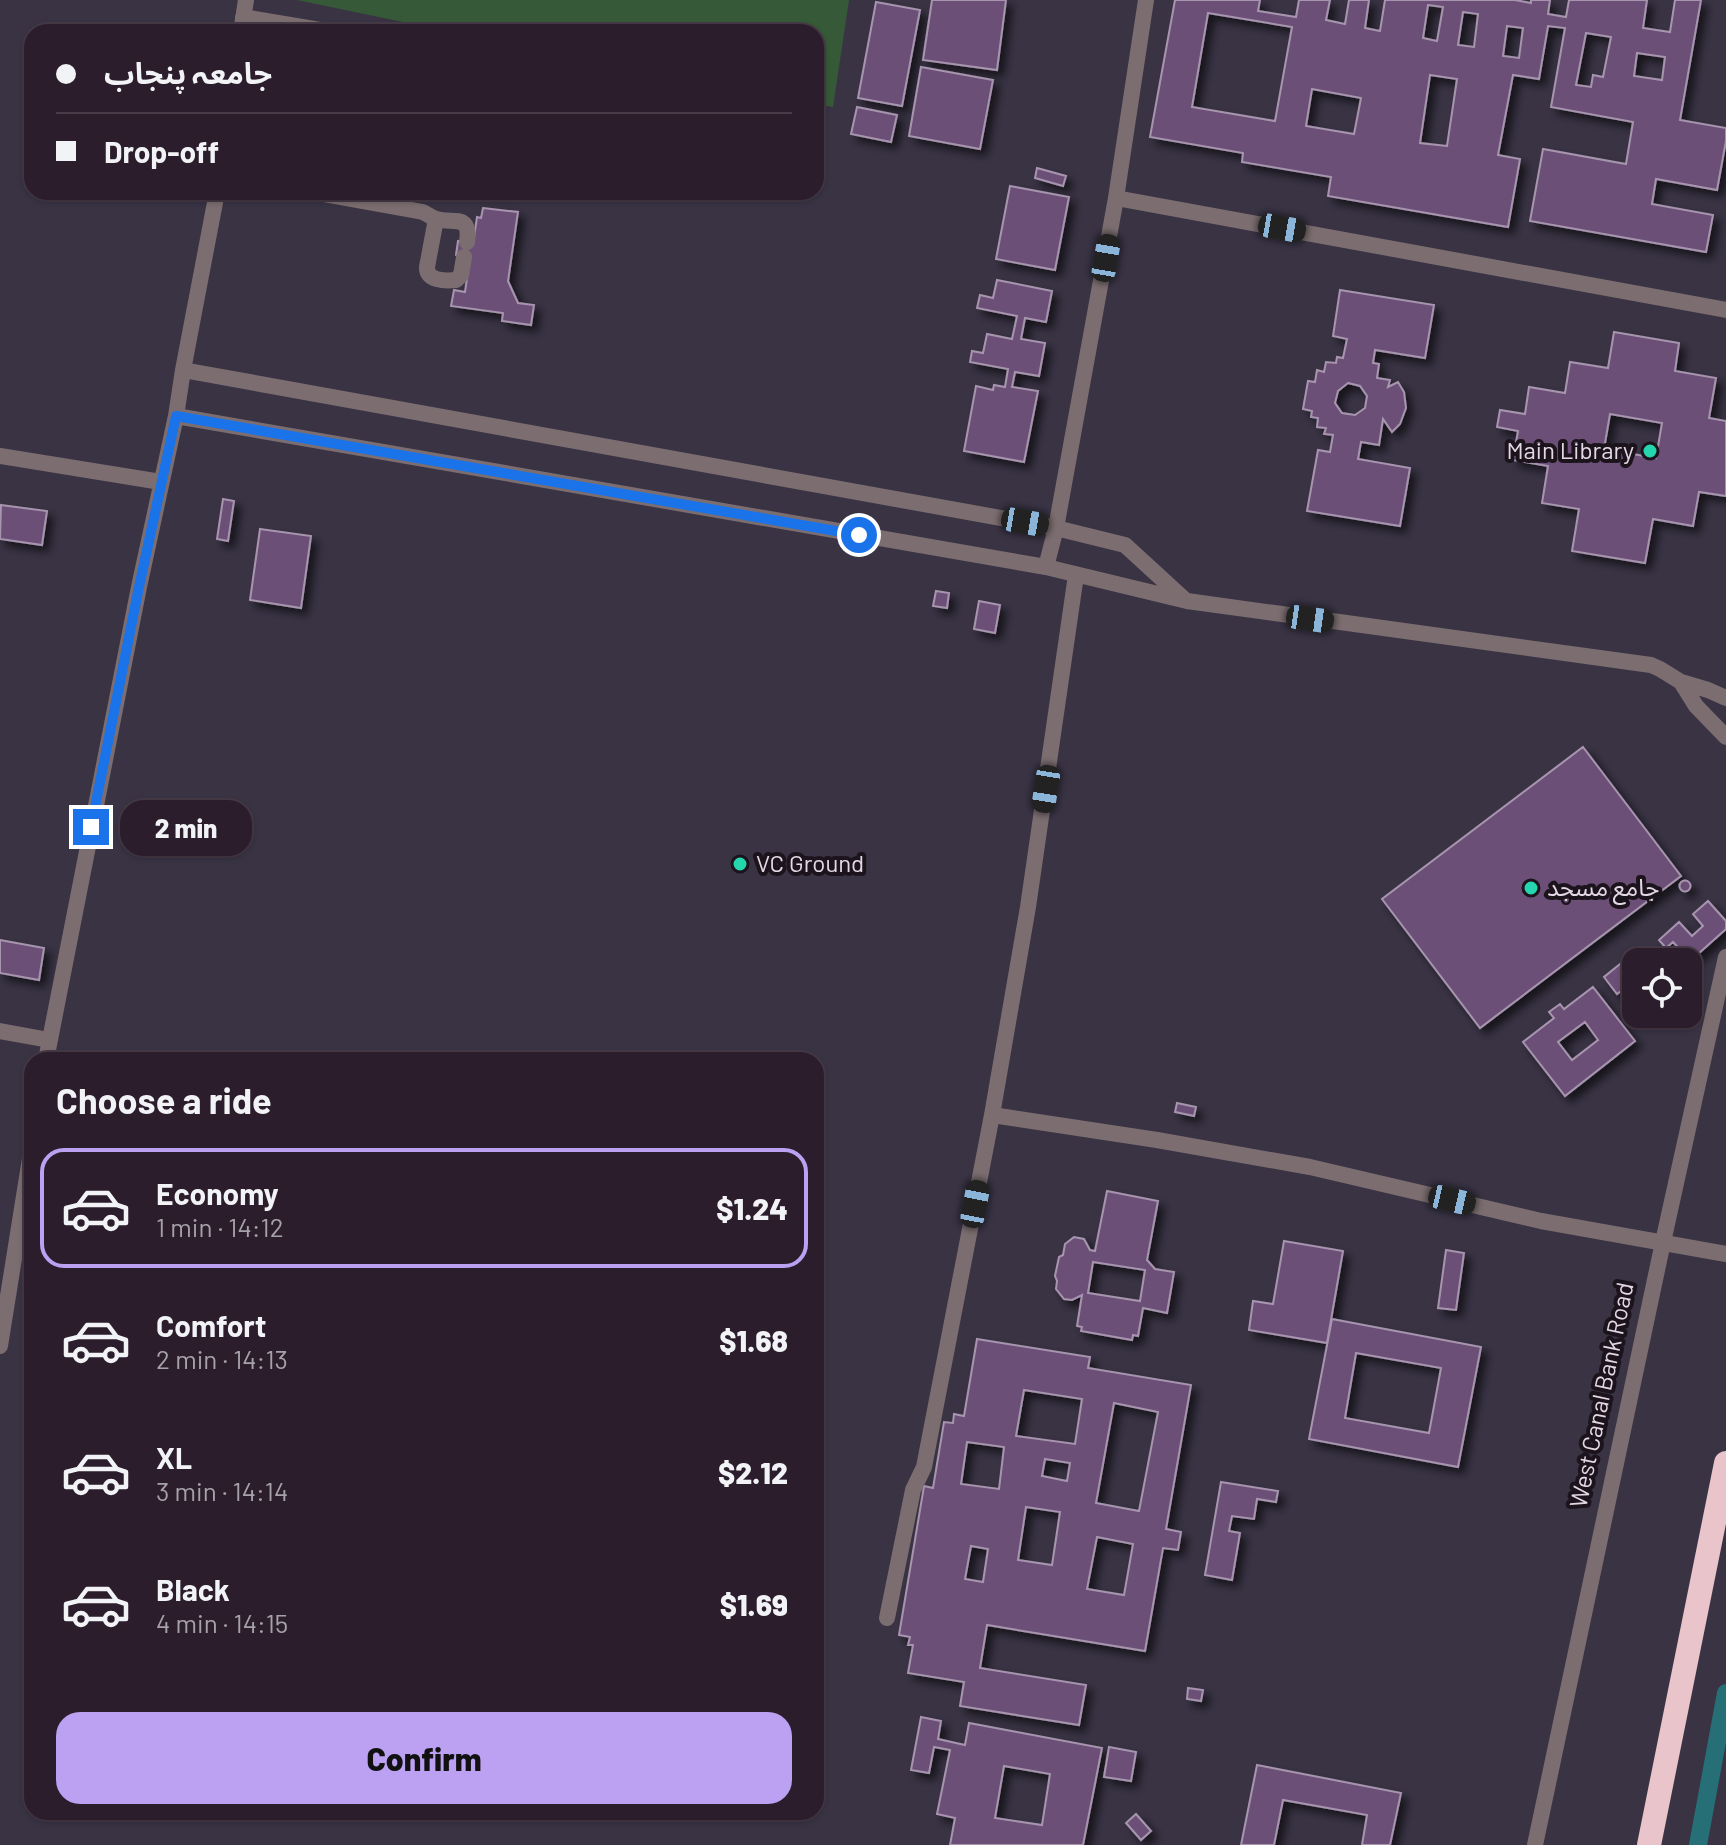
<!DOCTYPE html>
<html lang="en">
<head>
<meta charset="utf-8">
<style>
  body { margin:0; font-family:Barlow,"Noto Sans Arabic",sans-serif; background:#342634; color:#f1f3f6; height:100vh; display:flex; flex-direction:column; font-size:30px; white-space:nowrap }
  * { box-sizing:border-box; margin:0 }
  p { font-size:26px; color:#a6a2a9 }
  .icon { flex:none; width:44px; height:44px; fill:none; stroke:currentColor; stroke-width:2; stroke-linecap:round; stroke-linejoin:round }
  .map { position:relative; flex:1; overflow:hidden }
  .details { position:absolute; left:24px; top:1052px; width:800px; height:768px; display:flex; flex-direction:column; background:#2c1d2c; border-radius:24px; box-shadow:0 2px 6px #0004,0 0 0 2px #483b48 }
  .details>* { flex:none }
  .top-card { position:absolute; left:24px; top:24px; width:800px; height:176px; border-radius:24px; box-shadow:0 2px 6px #0004,0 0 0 2px #483b48; display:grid; align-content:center; height:176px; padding:0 32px; background:#2c1d2c }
  .buttons { position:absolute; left:1622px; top:948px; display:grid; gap:16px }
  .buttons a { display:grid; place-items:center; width:80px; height:80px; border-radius:16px; background:#2c1d2c; box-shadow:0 2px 6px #0004,0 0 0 2px #483b48; font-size:40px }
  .end { position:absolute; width:36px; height:36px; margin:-18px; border:10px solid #1a73e8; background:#fff; box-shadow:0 0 0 4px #fff }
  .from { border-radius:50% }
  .bubble { position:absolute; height:56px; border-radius:24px; background:#2c1d2c; box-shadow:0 2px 6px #0004,0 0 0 2px #483b48; font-size:26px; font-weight:800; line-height:56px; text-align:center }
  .car { position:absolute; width:24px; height:48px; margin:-24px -12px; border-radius:10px; box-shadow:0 0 6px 2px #0007; background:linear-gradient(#222 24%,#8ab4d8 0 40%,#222 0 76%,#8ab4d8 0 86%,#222 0) }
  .top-card b { display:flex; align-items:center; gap:28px; height:76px; font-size:30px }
  .top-card b+b { border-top:2px solid #483b48 }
  .top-card i { width:20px; height:20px; background:#f1f3f6 }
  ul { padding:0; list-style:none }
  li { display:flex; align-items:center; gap:24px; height:120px; margin:0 16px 12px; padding:0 16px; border:4px solid transparent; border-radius:24px }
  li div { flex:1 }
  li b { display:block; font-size:30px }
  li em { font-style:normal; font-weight:800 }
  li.active { border-color:#bca0f2 }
  li>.icon { width:72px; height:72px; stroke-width:1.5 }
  h2 { padding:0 32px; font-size:36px; line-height:96px }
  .primary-button { display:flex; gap:16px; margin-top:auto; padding:16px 32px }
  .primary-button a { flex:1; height:92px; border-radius:24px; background:#bca0f2; color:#111; font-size:32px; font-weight:800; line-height:92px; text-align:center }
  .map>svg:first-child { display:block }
  .education { fill:#393344; fill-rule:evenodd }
  .green { fill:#365a38 }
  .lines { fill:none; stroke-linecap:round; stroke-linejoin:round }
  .canal { stroke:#276f77; stroke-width:18 }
  .building { fill:#6c5077; stroke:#a795af; stroke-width:2; fill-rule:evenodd; filter:url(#shadow) }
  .minor { stroke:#7c6e70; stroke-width:16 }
  .highway { stroke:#e9c4ca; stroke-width:24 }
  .route { stroke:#1a73e8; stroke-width:10 }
  .poi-dot { fill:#25d5ae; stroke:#1c141c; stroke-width:3 }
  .labels { text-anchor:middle; stroke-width:8; stroke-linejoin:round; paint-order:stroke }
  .poi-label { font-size:24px; fill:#e4d8e5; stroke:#1c141c; text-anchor:start }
  .street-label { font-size:24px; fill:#e4d8e5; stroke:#1c141c }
</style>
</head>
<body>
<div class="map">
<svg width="1726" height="1845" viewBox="0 0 1726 1845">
  <defs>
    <filter id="shadow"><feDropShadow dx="6" dy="6" stdDeviation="4" flood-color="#0009"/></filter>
  </defs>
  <rect width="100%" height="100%" fill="#3a273b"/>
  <path class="education" d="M0 0H1726V1845H0ZM32 32H816V192H32ZM1636 962H1688V1014H1636ZM32 1060H816V1812H32Z"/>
  <path class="green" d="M297 0H849L833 107 816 104V32H451Z"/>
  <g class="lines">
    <path class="canal" d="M1698 1845 1726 1693"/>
  </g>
  <path class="building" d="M932 0H1006L997 70 923 60Z
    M1175 0H1260L1258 11 1296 17 1299 0H1330L1326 20 1345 24 1349 0H1369L1365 28 1380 31 1385 0H1515L1531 3V0H1550L1548 14 1566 17 1569 0H1647L1643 28 1670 32 1675 0H1701L1680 120 1726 128V141L1717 190 1656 179 1652 204 1713 215 1706 252 1530 221 1543 149 1626 164 1633 122 1551 107 1565 28 1548 26 1539 79 1513 75 1498 155 1520 159 1508 227 1328 196 1331 177 1242 162 1243 153 1150 137ZM1428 5 1443 7 1437 41 1423 38ZM1463 12 1478 14 1474 47 1458 45ZM1208 13 1292 27 1275 121 1192 107ZM1507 26 1523 28 1519 58 1503 56ZM1586 33 1611 37 1603 77 1593 75 1591 87 1576 85ZM1637 53 1665 57 1662 80 1634 76ZM1430 75 1457 79 1447 146 1420 143ZM1312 89 1361 98 1354 134 1306 126Z
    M876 2 920 10 902 106 858 98Z
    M921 67 993 80 980 149 909 136Z
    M857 107 897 115 891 142 851 134Z
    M1037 168 1066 176 1063 186 1035 178Z
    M1010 186 1069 197 1055 270 996 259Z
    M483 208 518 212 508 281 518 303 534 305 531 325 502 321 503 313 451 306 454 290 465 292 470 257 456 255 458 241 473 244 477 217 481 218Z
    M997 280 1052 291 1046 322 1025 318 1021 339 1045 343 1039 376 1015 372 1012 387 1038 391 1024 462 964 451 976 386 993 390 994 385 1005 387 1008 369 970 362 972 351 983 353 987 334 1012 339 1017 316 977 308 980 295 993 298Z
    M1340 290 1434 305 1425 358 1375 350 1373 363 1379 364 1377 378 1390 380 1388 387 1398 382 1404 392 1406 408 1400 424 1392 432 1383 419 1379 445 1361 442 1358 459 1410 468 1400 526 1307 511 1318 450 1330 452 1333 435 1324 434 1326 428 1317 427 1318 418 1311 417 1312 411 1303 409 1308 381 1315 382 1317 370 1324 372 1326 362 1336 363 1337 357 1343 358 1347 339 1333 336ZM1348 383 1360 386 1367 396 1365 408 1355 415 1342 413 1335 403 1338 391Z
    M1614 332 1679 343 1675 371 1716 378 1709 418 1726 421V496L1699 492 1693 526 1653 519 1645 563 1572 551 1579 509 1542 503 1548 466 1513 460 1518 431 1497 427 1500 410 1525 414 1529 387 1565 393 1570 362 1608 368ZM1610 414 1662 423 1656 458 1604 449Z
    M223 499 234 501 228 541 217 539Z
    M1 505 47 511 42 545 0 539Z
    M260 529 311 536 301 608 250 600Z
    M936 591 949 593 947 608 933 606Z
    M979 601 1000 605 995 633 974 629Z
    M1583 747 1681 876 1480 1028 1382 899Z
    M1679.5 886a5.5 5.5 0 1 1 11 0a5.5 5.5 0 1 1-11 0Z
    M1708 901 1726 921V929L1688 963 1670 962 1682 952 1673 942 1666 948 1659 940 1679 922 1692 936 1703 926 1693 914Z
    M0 940 44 948 39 980 0 973Z
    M1635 952 1643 962H1636V980L1617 994 1604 977Z
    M1593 987 1635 1041 1565 1096 1523 1042 1554 1018 1549 1012 1560 1004 1564 1009ZM1585 1022 1598 1040 1572 1060 1558 1042Z
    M1177 1103 1196 1107 1194 1116 1175 1112Z
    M1107 1191 1158 1201 1147 1260 1155 1269 1174 1272 1167 1313 1143 1308 1138 1336 1133 1335 1132 1340 1081 1331 1082 1327 1077 1326 1082 1295 1072 1300 1064 1299 1056 1289 1057 1281 1055 1276 1059 1257 1063 1255 1065 1244 1074 1237 1084 1239 1090 1250 1095 1251ZM1093 1262 1145 1270 1140 1301 1088 1293Z
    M1284 1241 1343 1251 1327 1343 1249 1330 1253 1301 1273 1304Z
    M1446 1250 1464 1253 1456 1310 1438 1308Z
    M1332 1319 1481 1347 1458 1467 1309 1439ZM1356 1353 1441 1368 1429 1433 1345 1418Z
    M977 1339 1090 1357 1088 1368 1191 1385 1166 1529 1181 1532 1178 1550 1163 1548 1145 1651 987 1625 980 1668 1086 1685 1079 1725 960 1706 964 1682 908 1673 913 1645H908L910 1637 899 1635 924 1486 933 1488 944 1422 953 1423 954 1414 964 1416ZM1024 1390 1082 1399 1075 1444 1016 1436ZM1114 1403 1158 1412 1139 1511 1096 1503ZM967 1442 1004 1447 999 1489 961 1484ZM1045 1459 1070 1463 1067 1481 1042 1476ZM1026 1507 1060 1512 1052 1565 1018 1560ZM1097 1537 1133 1544 1124 1595 1087 1589ZM971 1546 988 1549 983 1582 965 1579Z
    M1221 1482 1278 1491 1276 1502 1257 1499 1254 1519 1232 1516 1229 1531 1240 1533 1232 1580 1205 1575Z
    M1188 1688 1203 1690 1201 1701 1187 1699Z
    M921 1717 941 1721 938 1739 965 1745 969 1723 1102 1748 1083 1845H950L955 1818 937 1814 950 1750 934 1747 929 1773 911 1770ZM1004 1766 1050 1774 1042 1825 995 1818Z
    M1109 1747 1136 1752 1131 1781 1104 1777Z
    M1257 1765 1401 1793 1390 1845H1362L1367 1815 1283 1800 1274 1845H1241Z
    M1136 1814 1151 1831 1141 1840 1126 1823Z"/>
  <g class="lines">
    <path class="minor" d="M243 17 332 32
      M241 32 246 0
      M312 192 423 212C428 215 431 217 436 219 454 224 471 213 467 242
      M1116 198 1726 310
      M436 219 427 267C426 281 445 281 456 280L461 275 464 257
      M183 370 1056 528 1125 545 1185 600
      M176 416 1046 567 1187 601 1651 665 1660 669 1681 682 1708 690 1726 698
      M0 456 161 482
      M1046 567 1056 528 1116 198 1146 0
      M1681 682 1696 706 1726 737
      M0 1031 49 1040
      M46 1060 139 587 176 416 183 370 217 192
      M992 1115 1157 1140 1310 1167 1541 1221 1726 1254
      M0 1346 32 1146
      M887 1618 913 1490 924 1467 992 1115 1028 907 1076 575
      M1535 1845 1663 1242 1726 957"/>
    <path class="highway" d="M1649 1845 1726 1463"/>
  </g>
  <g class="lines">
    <path class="route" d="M91 827 139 587 176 416 859 535"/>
  </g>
  <g class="poi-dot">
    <circle cx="1650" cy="451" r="8"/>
    <circle cx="740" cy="864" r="8"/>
    <circle cx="1531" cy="888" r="8"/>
  </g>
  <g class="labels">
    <g class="poi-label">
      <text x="1634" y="459" text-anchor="end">Main Library</text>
      <text x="756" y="872">VC Ground</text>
      <text x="1547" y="896">جامع مسجد</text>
    </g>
    <g class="street-label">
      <text transform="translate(1602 1395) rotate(-78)" y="8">West Canal Bank Road</text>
    </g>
  </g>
</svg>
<div class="buttons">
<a><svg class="icon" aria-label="locate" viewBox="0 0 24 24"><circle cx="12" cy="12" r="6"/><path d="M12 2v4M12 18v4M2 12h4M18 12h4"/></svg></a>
</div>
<i class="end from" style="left:859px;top:535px"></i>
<i class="end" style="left:91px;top:827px"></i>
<div class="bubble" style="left:120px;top:800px;width:132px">2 min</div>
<i class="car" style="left:1282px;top:228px;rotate:100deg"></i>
<i class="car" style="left:1106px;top:258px;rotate:10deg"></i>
<i class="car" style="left:1025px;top:522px;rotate:100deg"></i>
<i class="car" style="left:1310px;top:619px;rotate:98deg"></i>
<i class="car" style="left:1046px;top:789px;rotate:189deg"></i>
<i class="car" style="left:1452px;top:1200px;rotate:103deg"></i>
<i class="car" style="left:975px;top:1204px;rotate:11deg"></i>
<div class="top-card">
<b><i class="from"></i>جامعہ پنجاب</b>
<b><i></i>Drop-off</b>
</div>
<section class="details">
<h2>Choose a ride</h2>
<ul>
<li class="active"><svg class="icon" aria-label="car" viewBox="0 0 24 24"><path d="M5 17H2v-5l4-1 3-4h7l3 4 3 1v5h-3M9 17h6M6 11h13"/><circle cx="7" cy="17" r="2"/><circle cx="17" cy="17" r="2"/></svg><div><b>Economy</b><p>1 min · 14:12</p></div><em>$1.24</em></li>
<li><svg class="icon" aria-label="car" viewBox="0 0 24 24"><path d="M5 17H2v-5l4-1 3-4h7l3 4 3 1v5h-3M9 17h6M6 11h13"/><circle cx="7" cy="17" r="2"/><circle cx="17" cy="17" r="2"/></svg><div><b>Comfort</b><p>2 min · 14:13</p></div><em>$1.68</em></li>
<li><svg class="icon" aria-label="car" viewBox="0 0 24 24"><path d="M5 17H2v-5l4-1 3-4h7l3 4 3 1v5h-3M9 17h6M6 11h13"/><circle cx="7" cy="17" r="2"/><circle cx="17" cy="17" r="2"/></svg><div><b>XL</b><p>3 min · 14:14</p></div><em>$2.12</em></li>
<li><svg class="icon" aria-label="car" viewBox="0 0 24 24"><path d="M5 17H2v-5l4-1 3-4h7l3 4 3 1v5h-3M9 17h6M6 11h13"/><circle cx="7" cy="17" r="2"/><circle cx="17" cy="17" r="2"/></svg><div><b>Black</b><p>4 min · 14:15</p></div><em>$1.69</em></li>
</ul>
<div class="primary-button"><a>Confirm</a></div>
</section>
</div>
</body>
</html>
